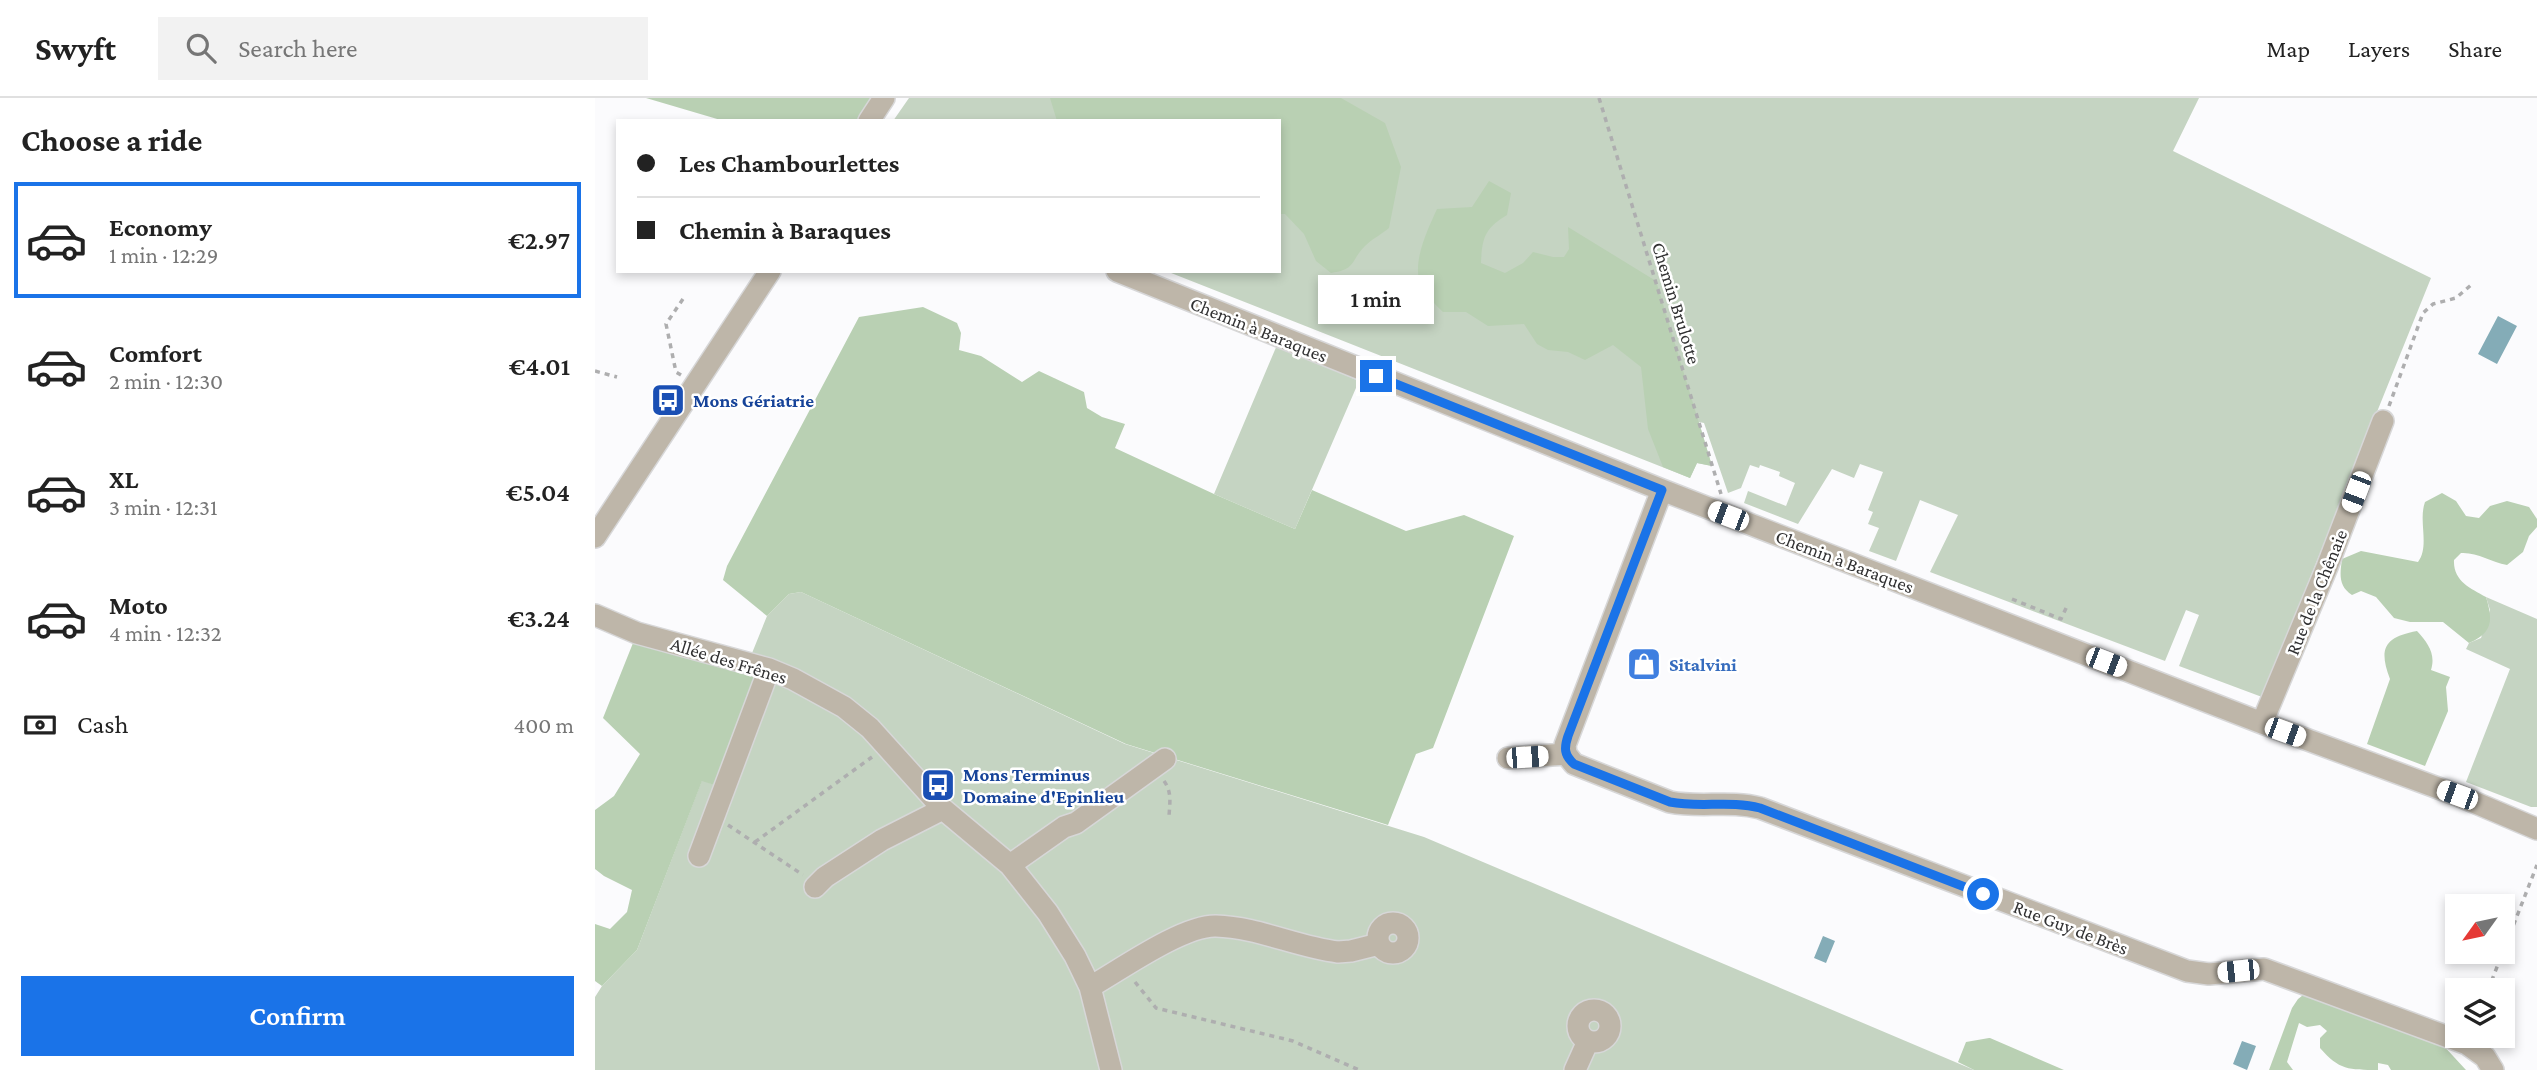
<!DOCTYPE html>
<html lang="en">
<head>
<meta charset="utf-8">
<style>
  body { margin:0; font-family:"Crimson Pro",serif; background:#f2f2f2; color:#222; height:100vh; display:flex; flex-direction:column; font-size:26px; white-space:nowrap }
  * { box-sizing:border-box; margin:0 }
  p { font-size:23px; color:#767676 }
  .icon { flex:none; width:38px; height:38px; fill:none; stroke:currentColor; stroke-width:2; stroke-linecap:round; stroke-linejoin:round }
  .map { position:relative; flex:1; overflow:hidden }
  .panel { display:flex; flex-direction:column; background:#fff; width:595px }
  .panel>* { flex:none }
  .banner { position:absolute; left:21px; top:21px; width:665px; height:154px; border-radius:0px; box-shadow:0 4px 10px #0003; display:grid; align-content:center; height:154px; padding:0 21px; background:#fff }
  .needle { width:46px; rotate:237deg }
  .buttons { position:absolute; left:1850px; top:796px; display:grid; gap:14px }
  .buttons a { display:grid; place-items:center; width:70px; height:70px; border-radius:0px; background:#fff; box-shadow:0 4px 10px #0003; font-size:35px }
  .end { position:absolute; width:32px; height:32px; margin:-16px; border:9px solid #1a73e8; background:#fff; box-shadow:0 0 0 4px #fff }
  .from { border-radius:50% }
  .bubble { position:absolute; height:49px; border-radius:0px; background:#fff; box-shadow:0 4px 10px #0003; font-size:23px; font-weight:600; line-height:49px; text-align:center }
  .car { position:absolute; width:21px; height:42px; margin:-21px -10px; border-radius:9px; box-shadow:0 0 5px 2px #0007; background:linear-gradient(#fff 24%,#345 0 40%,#fff 0 76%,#345 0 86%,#fff 0) }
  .banner b { display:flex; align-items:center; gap:24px; height:66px; font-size:26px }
  .banner b+b { border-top:2px solid #e0e0e0 }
  .banner i { width:18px; height:18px; background:#222 }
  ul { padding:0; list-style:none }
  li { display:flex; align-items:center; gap:21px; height:116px; margin:0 14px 10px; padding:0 7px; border:4px solid transparent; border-radius:0px }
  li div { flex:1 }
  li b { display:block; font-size:26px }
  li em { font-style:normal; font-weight:600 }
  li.current { border-color:#1a73e8 }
  li>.icon { width:63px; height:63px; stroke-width:1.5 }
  h2 { padding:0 21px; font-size:32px; line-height:84px }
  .pay { display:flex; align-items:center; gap:18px; height:77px; padding:0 21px; font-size:26px }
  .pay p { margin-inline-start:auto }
  .primary-button { display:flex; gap:14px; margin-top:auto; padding:14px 21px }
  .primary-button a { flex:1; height:80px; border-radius:0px; background:#1a73e8; color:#fff; font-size:28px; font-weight:600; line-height:80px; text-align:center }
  header { display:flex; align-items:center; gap:42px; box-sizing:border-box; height:98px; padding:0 35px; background:#fff; border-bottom:2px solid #e0e0e0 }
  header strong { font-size:33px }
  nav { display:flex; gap:38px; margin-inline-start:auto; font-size:24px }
  .search { width:490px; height:63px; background:#f2f2f2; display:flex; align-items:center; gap:18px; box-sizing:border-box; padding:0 24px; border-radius:0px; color:#767676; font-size:26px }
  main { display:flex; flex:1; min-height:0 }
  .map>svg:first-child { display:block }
  .green { fill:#c5d4c2 }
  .forest { fill:#b9d0b3 }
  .water { fill:#84acb7 }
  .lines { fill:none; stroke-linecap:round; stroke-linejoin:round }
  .minor-casing { stroke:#d7d7d8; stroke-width:24 }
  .path { stroke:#aeaeaf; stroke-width:3.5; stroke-dasharray:5 5; stroke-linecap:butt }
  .minor { stroke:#beb6a9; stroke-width:21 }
  .route { stroke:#1a73e8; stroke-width:9 }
  .labels { text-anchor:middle; stroke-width:5; stroke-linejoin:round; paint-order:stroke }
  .street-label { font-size:19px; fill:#313132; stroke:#fff }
  .transit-label { font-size:19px; font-weight:bold; fill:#164399; stroke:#fff; text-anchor:start }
  .shop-label { font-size:19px; font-weight:bold; fill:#366cbe; stroke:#fff; text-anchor:start }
</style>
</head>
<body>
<header>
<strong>Swyft</strong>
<div class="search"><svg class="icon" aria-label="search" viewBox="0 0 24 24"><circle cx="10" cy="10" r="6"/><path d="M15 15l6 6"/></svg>Search here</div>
<nav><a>Map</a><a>Layers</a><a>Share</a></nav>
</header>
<main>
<section class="panel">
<h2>Choose a ride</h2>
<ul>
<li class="current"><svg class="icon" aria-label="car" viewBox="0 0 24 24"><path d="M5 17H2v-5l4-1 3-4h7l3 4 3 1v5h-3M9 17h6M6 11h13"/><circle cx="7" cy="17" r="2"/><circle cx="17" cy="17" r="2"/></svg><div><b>Economy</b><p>1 min · 12:29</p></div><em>€2.97</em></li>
<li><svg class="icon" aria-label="car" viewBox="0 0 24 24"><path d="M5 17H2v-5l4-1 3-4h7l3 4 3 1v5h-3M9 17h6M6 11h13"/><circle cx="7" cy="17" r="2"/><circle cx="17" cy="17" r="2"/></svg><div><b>Comfort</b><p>2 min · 12:30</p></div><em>€4.01</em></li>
<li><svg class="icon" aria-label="car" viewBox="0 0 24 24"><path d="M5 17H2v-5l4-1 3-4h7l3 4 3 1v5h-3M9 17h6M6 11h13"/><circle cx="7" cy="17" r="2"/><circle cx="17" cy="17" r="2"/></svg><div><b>XL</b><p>3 min · 12:31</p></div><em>€5.04</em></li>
<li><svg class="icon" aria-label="car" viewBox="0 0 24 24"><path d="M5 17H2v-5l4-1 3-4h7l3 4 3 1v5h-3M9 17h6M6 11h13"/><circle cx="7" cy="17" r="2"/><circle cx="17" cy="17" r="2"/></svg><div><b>Moto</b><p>4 min · 12:32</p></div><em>€3.24</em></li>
</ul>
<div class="pay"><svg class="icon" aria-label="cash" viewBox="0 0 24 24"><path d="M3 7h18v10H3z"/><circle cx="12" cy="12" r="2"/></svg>Cash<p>400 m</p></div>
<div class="primary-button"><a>Confirm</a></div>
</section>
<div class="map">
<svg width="1942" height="972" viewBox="0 0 1942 972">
  <rect width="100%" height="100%" fill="#fbfbfd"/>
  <path class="green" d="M314 0H1604L1578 53 1836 180 1667 599 1584 568 1604 517 1591 512 1570 563 1335 474 1363 417 1325 402 1301 463 1274 453 1284 430 1273 426 1278 414 1273 412 1288 374 1265 366 1259 380 1237 371 1203 426 1149 405 1153 393 1191 408 1200 385 1184 378 1185 374 1165 367 1164 370 1155 367 1146 390 1133 395 1109 325 1104 324 1117 368 1102 365 1095 380 571 173H684V23H298Z
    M682 247 764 283 700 431 619 396Z
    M206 494 530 646 829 739 1379 972H0V899L7 888 42 852 107 682 122 688 153 565 172 518 194 496Z
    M1891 499 1942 521V709H1936L1871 684 1915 571 1871 551 1874 545 1886 540 1895 512Z"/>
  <path class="forest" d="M51 0H289L274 23H129Z
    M455 0H746L790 25 806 69 794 130C787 136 777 141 770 148 755 163 762 171 736 175L721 163 709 136 690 116H684V23H462Z
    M894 83 916 95 912 117C890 130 887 140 886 165L910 175 928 165 938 154 958 159H969L974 151 973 129 1061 183 1117 368 1102 365 1095 380 1068 369 1053 331 1046 269 1018 247 990 262 973 254 953 252 942 246 929 226 893 228 871 214H848C840 206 831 198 826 187 816 165 833 131 842 111L877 109Z
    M328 209 362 225 366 235 364 252 386 258 427 284 444 273 489 294 492 310 507 319 530 326 520 350 619 396 700 431 717 392 811 433 869 417 919 438 838 650 821 656 793 727 531 646 206 494 194 496 172 518 128 482 132 468 264 219Z
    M1847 395 1861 403 1871 418 1884 420 1895 408 1912 403 1934 409 1942 421V429L1934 438 1928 454 1912 467C1896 464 1882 454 1866 455L1859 462C1858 483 1875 490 1891 499 1898 522 1898 535 1874 545L1848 524H1815L1799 520 1781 499 1766 493 1757 497C1743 488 1745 476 1747 461L1766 453 1823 464C1835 448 1823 423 1830 404Z
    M1822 533C1833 545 1841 556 1836 572L1855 579 1851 589 1853 613 1830 668 1772 646 1795 581C1783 550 1790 539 1822 533Z
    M42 535 174 571 122 688 107 683 42 852 7 888 0 883V826L15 831 32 814 37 792 9 778 0 771V712L19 698 45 656 8 620Z
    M1712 894 1846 945 1871 972H1796L1793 967 1783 965V972C1754 972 1744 972 1725 950V940L1732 933 1725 927 1712 929 1704 925 1692 964 1698 972H1674L1697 910 1703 901Z
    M1394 940H1395L1469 972H1379L1363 964 1371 944Z"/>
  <path class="water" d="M1903 218 1922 228 1902 266 1883 256Z
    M1228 838 1240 843 1231 865 1219 860Z
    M1647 943 1661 948 1652 972 1638 966Z"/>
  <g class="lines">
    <g class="minor-casing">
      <path id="minor" d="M274 23 289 0
        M522 173 1067 392 1667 625 1862 697 1942 731
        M1067 392 970 647 971 656 979 666 1075 704C1105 710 1135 702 1165 710L1592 873 1614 876 1669 871 1872 946 1890 959 1898 972
        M0 439 175 173
        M0 517 42 535 174 571 198 581 249 609 275 630 348 711 415 767 453 815 480 858 495 889 516 972
        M1667 625 1732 469 1788 323
        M913 660 971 656
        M104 758 174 571
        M415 767 469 729 481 725 570 661
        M220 789 230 779 287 742 348 711
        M783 840a15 15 0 1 1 30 0a15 15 0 1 1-30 0Z
        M495 889C525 872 588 827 621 828 662 829 702 849 743 854L756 853 784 846
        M983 928a16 16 0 1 1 32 0a16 16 0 1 1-32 0Z
        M980 972 993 943"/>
    </g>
    <path class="path" d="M1004 0 1126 396
      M0 273 22 279
      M86 277 81 274 71 226 90 198
      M1794 308 1828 215 1838 206 1861 200 1876 187
      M1417 501 1466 521 1473 506
      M569 683C578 695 574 708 574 721
      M133 727 208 777
      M160 744 277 659
      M540 884 561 910 698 943 764 972
      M1893 892 1942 767"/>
    <use href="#minor" class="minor"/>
  </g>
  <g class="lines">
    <path class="route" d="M781 278 1067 392 973 638C969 650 969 657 979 666L1075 704C1105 710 1135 702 1165 710L1388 796"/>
  </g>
  <defs>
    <g id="bus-square" transform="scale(1.75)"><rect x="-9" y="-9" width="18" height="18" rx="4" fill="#1a4fb4" stroke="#fff"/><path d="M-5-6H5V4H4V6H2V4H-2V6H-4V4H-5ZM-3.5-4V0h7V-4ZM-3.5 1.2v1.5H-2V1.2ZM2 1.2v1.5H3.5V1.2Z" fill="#fff"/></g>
    <g id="shop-square" transform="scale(1.75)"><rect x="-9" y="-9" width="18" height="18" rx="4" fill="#3f7fe0" stroke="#fff"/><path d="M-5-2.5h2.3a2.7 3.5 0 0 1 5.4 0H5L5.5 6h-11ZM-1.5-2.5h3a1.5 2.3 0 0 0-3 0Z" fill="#fff"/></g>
  </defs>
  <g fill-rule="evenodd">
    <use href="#bus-square" x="73" y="302"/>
    <use href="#shop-square" x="1049" y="566"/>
    <use href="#bus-square" x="343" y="687"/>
  </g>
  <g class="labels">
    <g class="street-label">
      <text transform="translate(1082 205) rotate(73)" y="7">Chemin Brulotte</text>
      <text transform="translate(664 231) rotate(22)" y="7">Chemin à Baraques</text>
      <text transform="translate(1250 463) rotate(21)" y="7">Chemin à Baraques</text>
      <text transform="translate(1721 494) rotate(-68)" y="7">Rue de la Chênaie</text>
      <text transform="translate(134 562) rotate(17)" y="7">Allée des Frênes</text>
      <text transform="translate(1476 829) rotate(21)" y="7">Rue Guy de Brès</text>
    </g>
    <g class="transit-label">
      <text x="98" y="309">Mons Gériatrie</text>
      <text x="368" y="683">Mons Terminus<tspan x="368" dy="22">Domaine d'Epinlieu</tspan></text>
    </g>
    <g class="shop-label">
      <text x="1074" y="573">Sitalvini</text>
    </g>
  </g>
</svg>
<div class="buttons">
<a><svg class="needle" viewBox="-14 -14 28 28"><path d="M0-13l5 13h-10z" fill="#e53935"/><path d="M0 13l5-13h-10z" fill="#767676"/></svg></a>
<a><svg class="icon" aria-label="layers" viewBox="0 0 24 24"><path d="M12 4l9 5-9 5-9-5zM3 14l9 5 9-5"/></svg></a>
</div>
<i class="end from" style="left:1388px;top:796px"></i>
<i class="end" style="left:781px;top:278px"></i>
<div class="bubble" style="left:723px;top:177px;width:116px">1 min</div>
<i class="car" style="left:1761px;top:394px;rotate:201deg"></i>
<i class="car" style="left:1133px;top:418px;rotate:291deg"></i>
<i class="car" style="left:1511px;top:564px;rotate:111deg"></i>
<i class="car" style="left:1690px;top:634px;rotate:110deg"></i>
<i class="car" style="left:932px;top:659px;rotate:86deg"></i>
<i class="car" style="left:1862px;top:697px;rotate:290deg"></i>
<i class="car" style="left:1643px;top:873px;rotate:264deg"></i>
<div class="banner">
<b><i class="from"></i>Les Chambourlettes</b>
<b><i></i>Chemin à Baraques</b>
</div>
</div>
</main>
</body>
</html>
